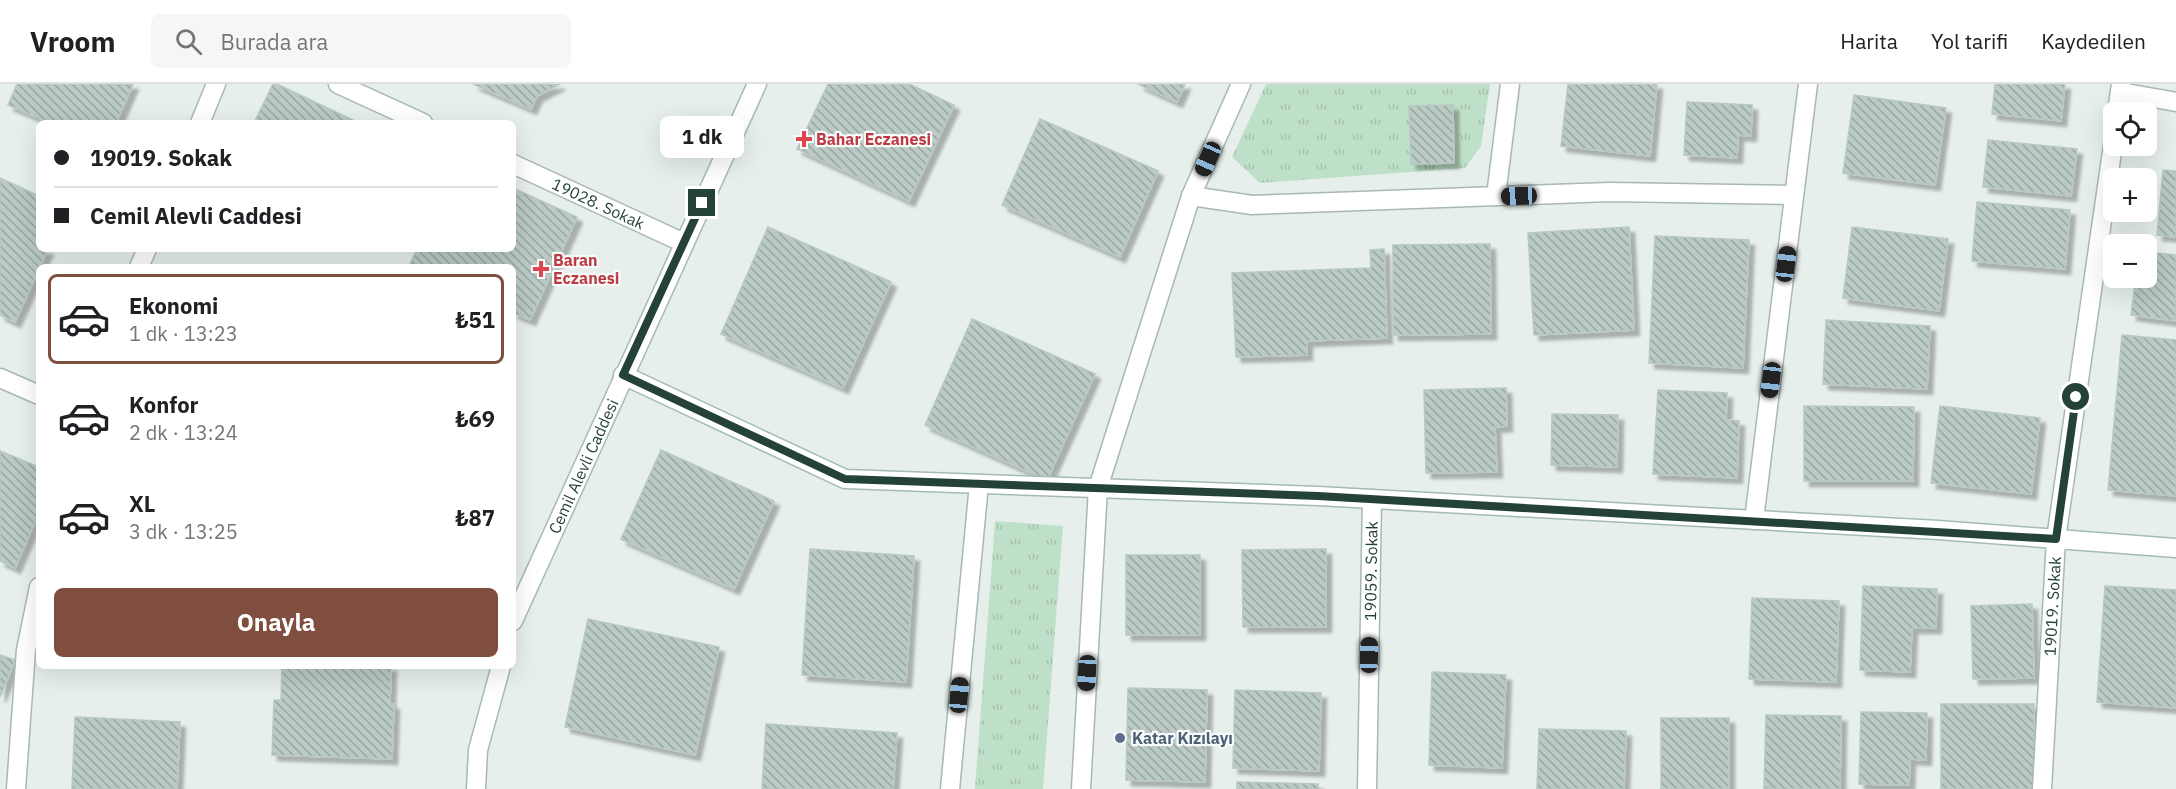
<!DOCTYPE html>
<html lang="tr">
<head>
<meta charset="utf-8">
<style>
  body { margin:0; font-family:"IBM Plex Sans",sans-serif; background:#f6f6f6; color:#202124; height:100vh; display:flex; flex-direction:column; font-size:22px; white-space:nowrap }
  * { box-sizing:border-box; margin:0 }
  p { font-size:20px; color:#757577 }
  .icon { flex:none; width:33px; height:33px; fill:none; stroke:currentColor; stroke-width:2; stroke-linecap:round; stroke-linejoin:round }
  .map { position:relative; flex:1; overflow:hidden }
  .panel { position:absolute; left:36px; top:180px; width:480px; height:405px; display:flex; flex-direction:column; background:#fff; border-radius:9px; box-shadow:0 6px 24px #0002 }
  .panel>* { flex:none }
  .banner { position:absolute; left:36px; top:36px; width:480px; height:132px; border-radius:9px; box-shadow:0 6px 24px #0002; display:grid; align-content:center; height:132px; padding:0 18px; background:#fff }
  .controls { position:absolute; left:2103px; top:18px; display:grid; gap:12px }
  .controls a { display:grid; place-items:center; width:54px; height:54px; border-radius:9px; background:#fff; box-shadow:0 6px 24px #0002; font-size:30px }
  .end { position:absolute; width:27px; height:27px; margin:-14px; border:8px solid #24423a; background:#fff; box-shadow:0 0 0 3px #fff }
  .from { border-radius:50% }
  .bubble { position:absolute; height:42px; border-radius:9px; background:#fff; box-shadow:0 6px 24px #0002; font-size:20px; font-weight:700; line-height:42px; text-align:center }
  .car { position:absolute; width:18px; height:36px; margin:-18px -9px; border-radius:8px; box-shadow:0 0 4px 2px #0007; background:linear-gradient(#222 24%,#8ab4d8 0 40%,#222 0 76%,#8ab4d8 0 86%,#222 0) }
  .banner b { display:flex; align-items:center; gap:21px; height:57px; font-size:22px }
  .banner b+b { border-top:2px solid #e0e0e0 }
  .banner i { width:15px; height:15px; background:#202124 }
  ul { padding:10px 0 0; list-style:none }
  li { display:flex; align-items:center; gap:18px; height:90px; margin:0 12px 9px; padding:0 6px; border:3px solid transparent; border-radius:9px }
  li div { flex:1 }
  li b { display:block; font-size:22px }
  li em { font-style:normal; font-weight:700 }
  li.on { border-color:#7f4e3f }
  li>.icon { width:54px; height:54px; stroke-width:1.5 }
  .cta { display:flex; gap:12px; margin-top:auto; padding:12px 18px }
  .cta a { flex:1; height:69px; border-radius:9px; background:#7f4e3f; color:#fff; font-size:24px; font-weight:700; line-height:69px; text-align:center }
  header { display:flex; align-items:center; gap:36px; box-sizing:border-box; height:84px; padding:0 30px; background:#fff; border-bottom:2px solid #e0e0e0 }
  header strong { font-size:28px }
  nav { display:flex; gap:33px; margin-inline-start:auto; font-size:21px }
  .search { width:420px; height:54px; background:#f6f6f6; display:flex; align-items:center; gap:15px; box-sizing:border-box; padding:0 21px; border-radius:9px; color:#757577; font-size:22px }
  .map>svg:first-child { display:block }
  .park { fill:url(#park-tufts) }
  .building { fill:url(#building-back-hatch); stroke:#b8c9c2; stroke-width:1.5; filter:url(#shadow) }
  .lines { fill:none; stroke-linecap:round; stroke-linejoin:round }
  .street-casing { stroke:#a8b8b2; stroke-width:21 }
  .secondary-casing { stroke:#a4bbb3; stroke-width:21 }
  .street { stroke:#fff; stroke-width:18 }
  .secondary { stroke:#fff; stroke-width:18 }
  .route { stroke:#24423a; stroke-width:8 }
  .health-dot { fill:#e0444e; stroke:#f7fbf9; stroke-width:2 }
  .service-dot { fill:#5c6f8a; stroke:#f7fbf9; stroke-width:2 }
  .labels { text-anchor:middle; stroke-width:4.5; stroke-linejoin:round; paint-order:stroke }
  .health-label { font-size:16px; font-weight:bold; fill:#be3a42; stroke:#f7fbf9; text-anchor:start }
  .street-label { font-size:16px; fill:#24423a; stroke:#f7fbf9 }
  .service-label { font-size:16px; font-weight:bold; fill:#4e5e75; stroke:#f7fbf9; text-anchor:start }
</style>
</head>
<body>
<header>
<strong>Vroom</strong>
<div class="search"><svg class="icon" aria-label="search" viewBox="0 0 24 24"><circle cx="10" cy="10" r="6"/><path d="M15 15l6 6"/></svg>Burada ara</div>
<nav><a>Harita</a><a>Yol tarifi</a><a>Kaydedilen</a></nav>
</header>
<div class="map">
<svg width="2176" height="705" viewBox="0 0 2176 705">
  <defs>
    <pattern id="park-tufts" width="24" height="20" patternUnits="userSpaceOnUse" patternTransform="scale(1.5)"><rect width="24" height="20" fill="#bfe0c8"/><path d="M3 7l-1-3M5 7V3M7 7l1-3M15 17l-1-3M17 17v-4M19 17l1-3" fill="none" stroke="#a4c1ad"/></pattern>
    <pattern id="building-back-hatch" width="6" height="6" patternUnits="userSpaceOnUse" patternTransform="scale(1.5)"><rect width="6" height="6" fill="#bbcac4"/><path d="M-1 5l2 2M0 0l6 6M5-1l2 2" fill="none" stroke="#98a6a0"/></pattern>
    <filter id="shadow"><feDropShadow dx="5.5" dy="5.5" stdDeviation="1.5" flood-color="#0004"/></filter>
  </defs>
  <rect width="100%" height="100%" fill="#e6efeb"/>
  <path class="park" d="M1266 0H1490L1481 62 1465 84 1260 99 1232 73Z
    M995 437 1063 442 1043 705H975Z"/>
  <path class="building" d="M17 0H133L116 39H51L8 21Z
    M273 0H277L359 39H254Z
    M473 0H560L537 12 531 25Z
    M828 0H909L954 21 909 117 797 65Z
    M1138 0H1185L1177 18Z
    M1568 0H1657L1650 72 1561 62Z
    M1995 0H2065L2061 37 1992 30Z
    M1854 11 1946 24 1935 101 1843 89Z
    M1687 18 1752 21 1751 52 1738 51 1737 74 1684 71Z
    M1453 21 1454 79 1411 80 1409 22Z
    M1040 35 1158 87 1120 173 1002 121Z
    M1988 56 2077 65 2071 112 1983 103Z
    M2163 86 2176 87V153L2157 151Z
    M0 94 39 112V165H48L15 238 0 231Z
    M513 104 577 133 530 236 513 229V183L409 182 417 165H513Z
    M1977 118 2070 126 2065 185 1972 177Z
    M768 143 891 198 843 304 721 250Z
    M1629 143 1634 246 1534 251 1528 149Z
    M1852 143 1948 155 1939 227 1843 214Z
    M1655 152 1749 156 1743 284 1649 279Z
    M1490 160 1491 250 1393 251V161Z
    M1384 165 1387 254 1307 257V271L1236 273 1232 189 1371 184 1370 166Z
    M2146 168 2176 171V237L2131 231 2136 194H2146Z
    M972 235 1095 290 1047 396 925 341Z
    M1826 236 1930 242 1927 305 1823 300Z
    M2122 251 2176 256V412L2108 406Z
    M1506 304 1507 342 1495 343 1497 388 1426 389 1424 306Z
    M1658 306 1727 309 1726 336 1739 337 1737 394 1653 390Z
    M1804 322 1914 323 1913 397H1804Z
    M1940 322 2040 334 2031 410 1931 399Z
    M1552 330 1618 331 1617 383 1551 381Z
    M661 366 774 417 734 505 621 455Z
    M0 367 39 383V428L15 484 0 477Z
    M810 465 914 472 906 598 802 591Z
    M1326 465V543H1243L1242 466Z
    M1126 471H1200V551H1126Z
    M1863 502 1937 505 1936 544H1912L1910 588 1860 586Z
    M2105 502 2176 506V624L2097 618Z
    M1752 514 1839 517 1836 598 1749 595Z
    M2032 520 2034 594 1973 595 1971 522Z
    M588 535 719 563 695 671 565 643Z
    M0 571 15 576 0 613Z
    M282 582H391L390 620H394L392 675 272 671 274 616H281Z
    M1432 588 1506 591 1502 684 1429 681Z
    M1128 604 1207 606 1205 698 1126 696Z
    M1235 606 1321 609 1319 687 1233 684Z
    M1941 620H2034V705H1941Z
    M1861 628 1927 629 1926 676 1910 675 1909 701 1859 700Z
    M1766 631 1841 632 1840 705H1764Z
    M75 633 180 638 177 705H72Z
    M1661 634H1729V705H1661Z
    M766 640 897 649 893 705H762Z
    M1539 645 1626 647 1624 705H1537Z
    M1237 698 1318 700V705H1237Z"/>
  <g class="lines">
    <g class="street-casing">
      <g id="street">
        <path d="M338 0 423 39"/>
        <path d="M2120 8 2176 18"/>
        <path d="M2117 28 2121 0"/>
        <path d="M200 39 216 0"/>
        <path id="s1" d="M513 80 684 159"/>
        <path d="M1191 112 1252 121 1610 108 1794 111"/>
        <path d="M1496 112 1510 0"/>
        <path d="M139 183 147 165"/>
        <path d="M0 294 39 311"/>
        <path d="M1754 436 1808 0"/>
        <path d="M16 705 26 566 39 503"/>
        <path d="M950 705 979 400"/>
        <path d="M1081 705 1098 404 1191 112 1241 0"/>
        <path id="s2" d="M1367 705 1372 415"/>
        <path id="s3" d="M2042 705 2056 455 2114 54"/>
      </g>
    </g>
    <g class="secondary-casing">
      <g id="secondary">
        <path d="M623 291 845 395 1318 412 1938 446 2176 464"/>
        <path id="s4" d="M513 537 757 0"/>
        <path d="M476 705 478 666 501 582"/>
      </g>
    </g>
    <use href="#street" class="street"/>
    <use href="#secondary" class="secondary"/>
  </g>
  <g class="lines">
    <path class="route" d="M702 119 623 291 845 395 1318 412 2056 455 2076 313"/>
  </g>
  <g class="health-dot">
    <path d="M801 46h6v6h6v6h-6v6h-6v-6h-6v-6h6z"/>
    <path d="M538 176h6v6h6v6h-6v6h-6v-6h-6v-6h6z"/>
  </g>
  <circle class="service-dot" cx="1120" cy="654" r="6"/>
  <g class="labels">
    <g class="health-label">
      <text x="816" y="61">Bahar Eczanesi</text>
      <text x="553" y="182">Baran<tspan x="553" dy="18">Eczanesi</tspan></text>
    </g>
    <g class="street-label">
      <text dy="6" stroke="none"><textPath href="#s1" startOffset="94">19028. Sokak</textPath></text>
      <text dy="6" stroke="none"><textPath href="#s4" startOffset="170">Cemil Alevli Caddesi</textPath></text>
      <text dy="6" stroke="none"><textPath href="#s2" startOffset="218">19059. Sokak</textPath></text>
      <text dy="6" stroke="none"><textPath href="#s3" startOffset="183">19019. Sokak</textPath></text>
    </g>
    <g class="service-label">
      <text x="1132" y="660">Katar Kızılayı</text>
    </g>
  </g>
</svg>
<div class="controls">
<a><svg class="icon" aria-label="locate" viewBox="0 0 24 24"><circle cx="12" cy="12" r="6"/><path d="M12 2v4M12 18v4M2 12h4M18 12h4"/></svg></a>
<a>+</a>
<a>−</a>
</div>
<i class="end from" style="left:2076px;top:313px"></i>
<i class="end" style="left:702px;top:119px"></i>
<div class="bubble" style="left:660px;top:32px;width:84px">1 dk</div>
<i class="car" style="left:1208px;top:75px;rotate:204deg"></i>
<i class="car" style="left:1519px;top:112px;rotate:268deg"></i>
<i class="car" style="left:1786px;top:180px;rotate:7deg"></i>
<i class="car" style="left:1771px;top:296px;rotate:187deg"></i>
<i class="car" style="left:1369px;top:571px;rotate:1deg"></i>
<i class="car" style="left:1087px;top:589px;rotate:183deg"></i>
<i class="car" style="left:959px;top:611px;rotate:5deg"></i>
<div class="banner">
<b><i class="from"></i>19019. Sokak</b>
<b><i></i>Cemil Alevli Caddesi</b>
</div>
<section class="panel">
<ul>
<li class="on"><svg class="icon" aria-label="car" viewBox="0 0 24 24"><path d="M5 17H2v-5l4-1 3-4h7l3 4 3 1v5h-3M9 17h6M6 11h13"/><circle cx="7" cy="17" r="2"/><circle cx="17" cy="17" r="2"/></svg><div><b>Ekonomi</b><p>1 dk · 13:23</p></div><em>₺51</em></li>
<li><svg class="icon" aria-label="car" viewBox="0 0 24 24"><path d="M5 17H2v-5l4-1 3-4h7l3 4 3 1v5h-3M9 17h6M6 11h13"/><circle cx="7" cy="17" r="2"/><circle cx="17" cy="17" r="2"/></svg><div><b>Konfor</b><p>2 dk · 13:24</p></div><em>₺69</em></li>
<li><svg class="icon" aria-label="car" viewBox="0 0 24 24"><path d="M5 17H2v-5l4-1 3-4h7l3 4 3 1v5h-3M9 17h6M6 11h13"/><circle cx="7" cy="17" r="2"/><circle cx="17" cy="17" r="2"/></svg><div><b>XL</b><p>3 dk · 13:25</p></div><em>₺87</em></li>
</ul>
<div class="cta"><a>Onayla</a></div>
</section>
</div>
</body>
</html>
